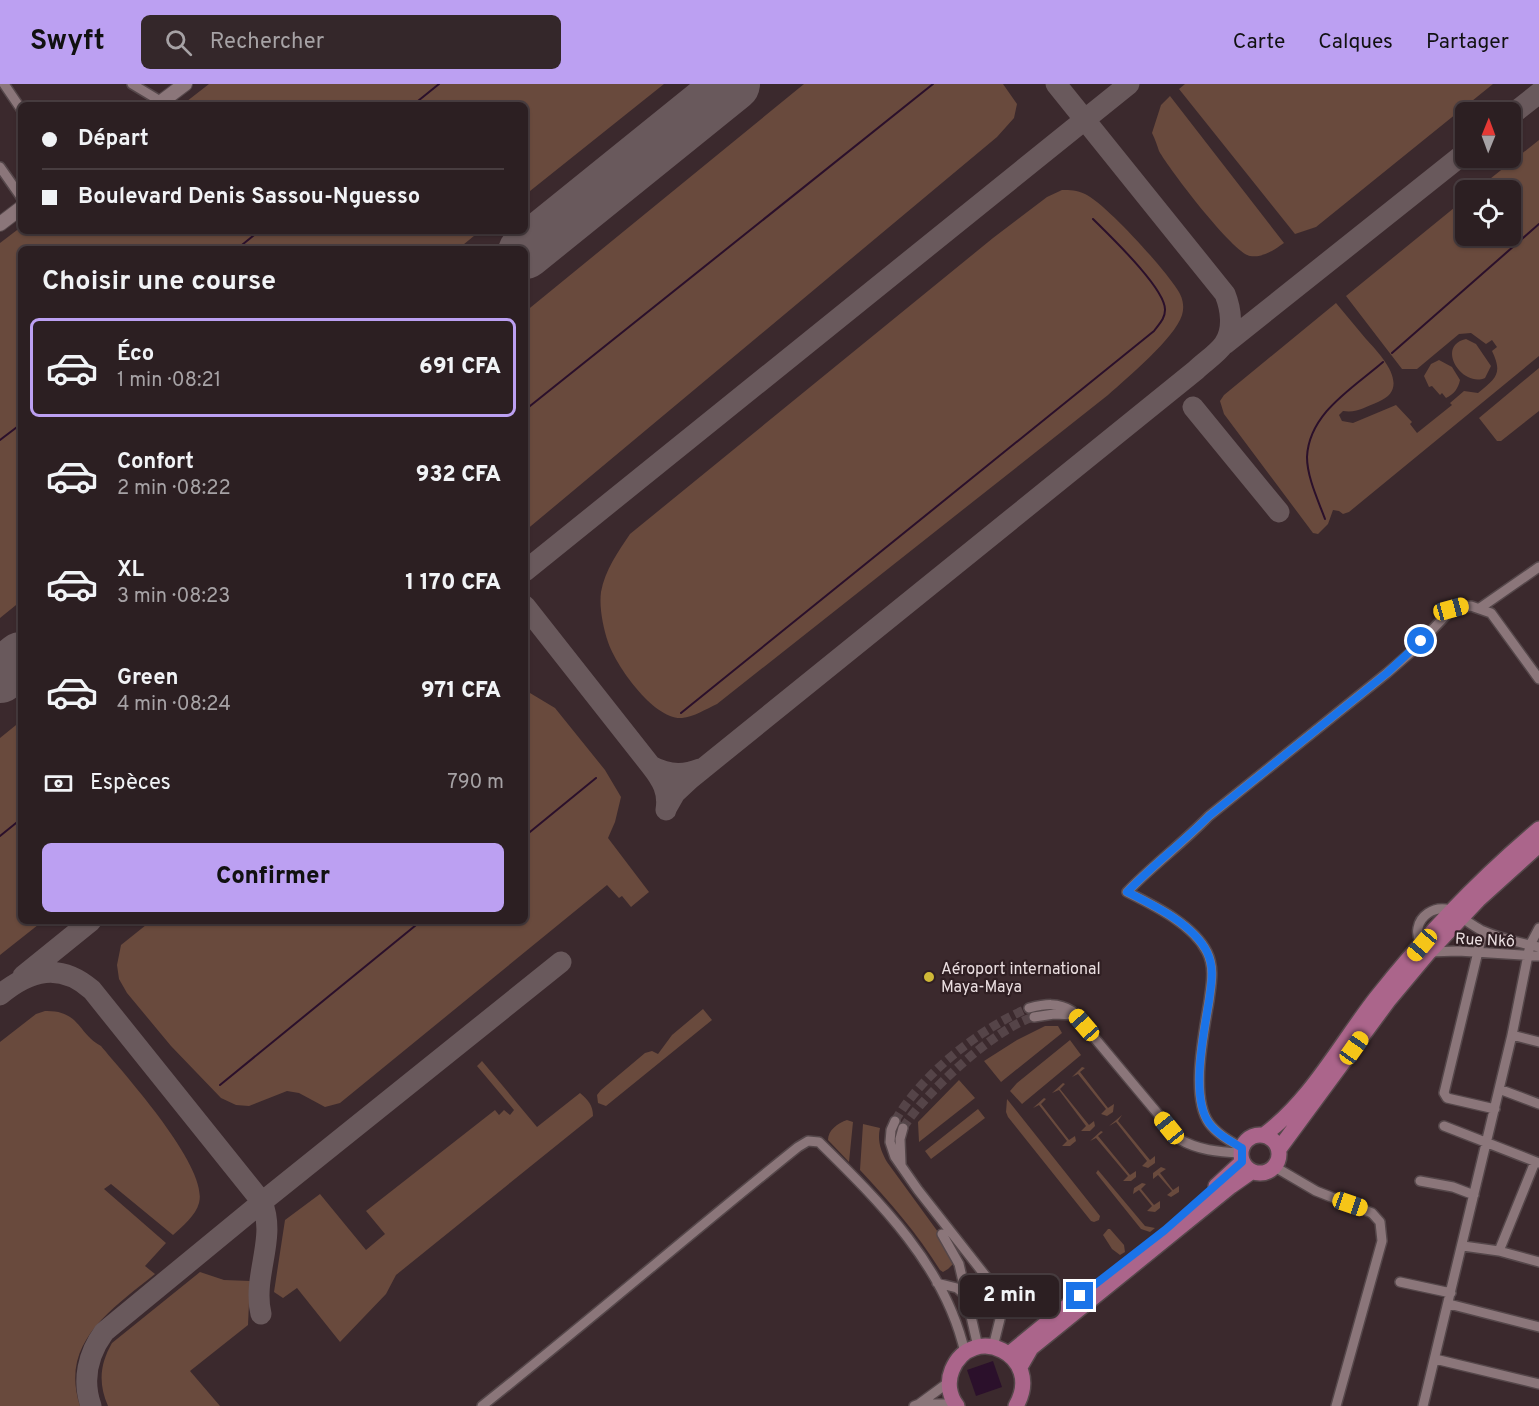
<!DOCTYPE html>
<html lang="fr">
<head>
<meta charset="utf-8">
<style>
  body { margin:0; font-family:Overpass,sans-serif; background:#34272a; color:#f1f3f6; height:100vh; display:flex; flex-direction:column; font-size:22px; white-space:nowrap }
  * { box-sizing:border-box; margin:0 }
  p { font-size:20px; color:#a6a2a5 }
  .icon { flex:none; width:33px; height:33px; fill:none; stroke:currentColor; stroke-width:2; stroke-linecap:round; stroke-linejoin:round }
  .map { position:relative; flex:1; overflow:hidden }
  .details { position:absolute; left:18px; top:162px; width:510px; height:678px; display:flex; flex-direction:column; background:#2c1f22; border-radius:9px; box-shadow:0 2px 4px #0004,0 0 0 2px #483d40 }
  .details>* { flex:none }
  .hud { position:absolute; left:18px; top:18px; width:510px; height:132px; border-radius:9px; box-shadow:0 2px 4px #0004,0 0 0 2px #483d40; display:grid; align-content:center; height:132px; padding:0 24px; background:#2c1f22 }
  .needle { width:39px; rotate:1deg }
  .tools { position:absolute; left:1455px; top:18px; display:grid; gap:12px }
  .tools a { display:grid; place-items:center; width:66px; height:66px; border-radius:9px; background:#2c1f22; box-shadow:0 2px 4px #0004,0 0 0 2px #483d40; font-size:30px }
  .end { position:absolute; width:27px; height:27px; margin:-14px; border:8px solid #1a73e8; background:#fff; box-shadow:0 0 0 3px #fff }
  .from { border-radius:50% }
  .bubble { position:absolute; height:42px; border-radius:9px; background:#2c1f22; box-shadow:0 2px 4px #0004,0 0 0 2px #483d40; font-size:20px; font-weight:800; line-height:42px; text-align:center }
  .car { position:absolute; width:18px; height:36px; margin:-18px -9px; border-radius:8px; box-shadow:0 0 4px 2px #0007; background:linear-gradient(#f5c518 24%,#345 0 40%,#f5c518 0 76%,#345 0 86%,#f5c518 0) }
  .hud b { display:flex; align-items:center; gap:21px; height:57px; font-size:22px }
  .hud b+b { border-top:2px solid #483d40 }
  .hud i { width:15px; height:15px; background:#f1f3f6 }
  ul { padding:0; list-style:none }
  li { display:flex; align-items:center; gap:18px; height:99px; margin:0 12px 9px; padding:0 12px; border:3px solid transparent; border-radius:9px }
  li div { flex:1 }
  li b { display:block; font-size:22px }
  li em { font-style:normal; font-weight:800 }
  li.active { border-color:#bca0f2 }
  li>.icon { width:54px; height:54px; stroke-width:1.5 }
  h2 { padding:0 24px; font-size:27px; line-height:72px }
  .pay { display:flex; align-items:center; gap:15px; height:66px; padding:0 24px; font-size:22px }
  .pay p { margin-inline-start:auto }
  .cta { display:flex; gap:12px; margin-top:auto; padding:12px 24px }
  .cta a { flex:1; height:69px; border-radius:9px; background:#bca0f2; color:#111; font-size:24px; font-weight:800; line-height:69px; text-align:center }
  header { display:flex; align-items:center; gap:36px; box-sizing:border-box; height:84px; padding:0 30px; background:#bca0f2; color:#111 }
  header strong { font-size:28px }
  nav { display:flex; gap:33px; margin-inline-start:auto; font-size:21px }
  .search { width:420px; height:54px; background:#34272a; display:flex; align-items:center; gap:15px; box-sizing:border-box; padding:0 21px; border-radius:9px; color:#a6a2a5; font-size:22px }
  .map>svg:first-child { display:block }
  .green { fill:#694a3d }
  .water { fill:#2b102b }
  .lines { fill:none; stroke-linecap:round; stroke-linejoin:round }
  .stream { stroke:#2b102b; stroke-width:2 }
  .taxiway { stroke:#69595c; stroke-width:21 }
  .runway { stroke:#69595c; stroke-width:54 }
  .street-tunnel { stroke:#554448; stroke-width:9; stroke-dasharray:9 4.5; stroke-linecap:butt }
  .street-casing { stroke:#55474a; stroke-width:12 }
  .secondary-casing { stroke:#55474a; stroke-width:16 }
  .primary-casing { stroke:#55474a; stroke-width:18 }
  .street { stroke:#8b767a; stroke-width:9 }
  .secondary { stroke:#8b767a; stroke-width:14 }
  .primary { stroke:#ab658b; stroke-width:15 }
  .route { stroke:#1a73e8; stroke-width:8 }
  .poi-dot { fill:#cfb837; stroke:#301f23; stroke-width:2 }
  .labels { text-anchor:middle; stroke-width:4.5; stroke-linejoin:round; paint-order:stroke }
  .street-label { font-size:16px; fill:#eadee0; stroke:#301f23 }
  .poi-label { font-size:16px; fill:#eadee0; stroke:#301f23; text-anchor:start }
</style>
</head>
<body>
<header>
<strong>Swyft</strong>
<div class="search"><svg class="icon" aria-label="search" viewBox="0 0 24 24"><circle cx="10" cy="10" r="6"/><path d="M15 15l6 6"/></svg>Rechercher</div>
<nav><a>Carte</a><a>Calques</a><a>Partager</a></nav>
</header>
<div class="map">
<svg width="1539" height="1322" viewBox="0 0 1539 1322">
  <rect width="100%" height="100%" fill="#3b292d"/>
  <path class="green" d="M209 0H664L525 111V21H182Z
    M804 0H1003L1017 20 1014 34 997 53 525 447V228Z
    M1185 0H1493L1316 143 1295 150 1179 5Z
    M1170 12 1284 159C1274 166 1263 174 1250 172 1233 169 1169 85 1159 67 1157 61 1155 55 1152 49L1161 21Z
    M1539 56V272L1349 428 1343 430 1339 427 1333 426 1328 440 1318 450 1313 449 1224 330 1220 317 1224 311 1336 219C1346 231 1356 243 1366 255 1380 270 1413 304 1378 318 1365 323 1358 329 1343 327L1339 331 1342 337 1353 339 1396 321 1412 338 1410 340 1417 349 1452 321 1450 319 1464 307 1478 309C1496 294 1503 290 1492 267L1497 263 1492 256 1486 260 1471 249 1459 250 1417 285H1402L1346 212 1465 115 1466 152H1510V106H1476Z
    M1062 106C1070 106 1077 106 1085 110 1106 120 1163 183 1177 205 1182 212 1185 221 1182 231 1175 254 1127 294 1108 311L717 620C706 625 694 633 682 634 654 636 616 582 608 558 603 543 599 523 601 508 605 486 618 468 630 450L993 154 1047 113Z
    M21 143V147H480L458 165H21V517L0 534V159Z
    M1466 255 1476 260 1491 282 1485 294C1462 304 1435 262 1466 255Z
    M1439 276 1452 283 1460 296C1458 305 1454 310 1446 314L1442 309 1440 311 1432 302 1429 303 1424 292 1431 280Z
    M1539 284V327L1501 357H1497L1479 334Z
    M525 606 555 624 605 686 621 713 615 738 608 754 649 808 631 823 622 812 619 814 607 801 340 1019 325 1023 299 1009 287 1007 249 1022 236 1021 221 1014 171 962 127 909 119 895 117 881 121 861 151 837H525Z
    M21 637V837H43L0 871V654Z
    M703 925 712 936 606 1022 598 1019 597 1011 601 1006 645 969 652 967 658 970 672 951Z
    M45 927C80 926 78 950 101 962 124 990 209 1083 199 1119 196 1131 182 1143 173 1151L111 1100 104 1105 166 1159 145 1182 155 1190C112 1225 59 1258 80 1322H0V958L36 930Z
    M1045 942H1058L1062 949 1001 998 984 977 1017 956Z
    M1070 956 1081 971 1022 1020 1010 1007 1017 999Z
    M482 977 537 1043 580 1009C588 1016 593 1021 593 1032L396 1191 386 1210 340 1258 297 1204 283 1214 274 1208 285 1136 320 1110 366 1166 385 1150 366 1127 495 1026 499 1031 504 1026 510 1031 514 1026 477 982Z
    M1082 983 1085 984 1080 988 1108 1024 1114 1020 1113 1028 1107 1032 1101 1030 1106 1025 1078 990 1072 993Z
    M959 996 975 1014 919 1058 918 1038Z
    M1063 999 1065 1000 1060 1005 1089 1041 1094 1037 1095 1042 1090 1047H1081L1086 1042 1059 1006 1052 1009Z
    M1044 1014 1046 1015 1041 1020 1069 1056 1075 1052 1076 1057 1070 1062H1062L1067 1057 1039 1021 1033 1024Z
    M1007 1015 1100 1132 1099 1136 1094 1138 1091 1137 1008 1033 1006 1028Z
    M978 1025 985 1034 931 1075 925 1067Z
    M1122 1031 1118 1037 1150 1076 1155 1072V1079L1148 1084 1142 1082 1147 1077 1116 1038 1109 1042Z
    M847 1036 853 1038 849 1078 828 1056C828 1046 838 1039 847 1036Z
    M863 1040 880 1044C877 1057 881 1067 887 1078L938 1148 955 1178 948 1185 943 1188 940 1186C917 1149 890 1118 860 1086Z
    M1101 1047 1103 1048 1098 1052 1130 1091 1136 1087V1093L1131 1097H1123L1128 1092 1096 1054 1090 1057Z
    M1161 1083 1166 1085 1160 1089 1173 1106 1179 1102V1108L1171 1113 1167 1111 1172 1107 1158 1091 1153 1095V1089Z
    M1098 1086 1145 1142 1155 1144 1150 1148 1141 1145 1096 1089Z
    M1142 1099 1146 1100 1141 1105 1154 1121 1160 1117V1124L1155 1128 1147 1127 1152 1122 1139 1106 1133 1110 1134 1104Z
    M1108 1145H1110L1124 1161 1125 1168 1120 1171 1112 1165 1103 1151Z
    M200 1188 224 1196 250 1197 248 1241 190 1287 220 1322H108C98 1299 100 1280 112 1259Z"/>
  <path class="water" d="M993 1277 1002 1303 976 1312 967 1286Z"/>
  <g class="lines">
    <path class="stream" d="M413 21 439 0
      M237 165 259 147
      M1392 269 1539 140
      M525 326 933 0
      M0 356 21 340
      M1325 435C1318 416 1307 393 1307 373 1309 329 1353 304 1383 278
      M681 629 1154 247C1159 240 1165 235 1165 226 1166 205 1109 151 1093 135
      M0 752 21 735
      M525 752 596 694
      M220 1001 421 837"/>
    <path class="taxiway" d="M1510 32 1539 9
      M1225 260 1466 68
      M1193 323 1279 428
      M525 487 1129 0
      M525 522 651 682
      M667 723 675 709 690 695 1196 286C1204 278 1217 270 1224 260 1234 246 1231 225 1225 210L1056 0
      M666 726C669 708 662 696 651 682 667 691 683 692 700 685
      M23 892 91 837
      M0 911C30 886 60 878 92 906L262 1118C277 1155 252 1192 261 1230
      M91 1322C82 1296 88 1270 104 1248L262 1118 561 878"/>
    <path class="runway" d="M525 168 733 0
      M0 592 21 575"/>
    <path class="street-tunnel" d="M895 1037C921 991 980 944 1029 924
      M903 1044C923 1011 996 943 1034 933"/>
    <g class="street-casing">
      <path id="street" d="M4 0 21 25
        M132 0 162 18
        M0 83 21 113
        M1480 524 1539 483
        M1483 847 1444 1009 1447 1014 1495 1025
        M1539 863C1520 859 1499 854 1481 846 1471 841 1454 827 1446 825 1433 823 1420 832 1418 844 1416 855 1422 861 1429 868L1458 867 1539 872
        M1029 924C1045 920 1058 918 1072 927L1179 1055C1198 1066 1218 1068 1241 1069
        M1034 933 1054 930 1075 931
        M1512 951 1539 958
        M1499 1005 1539 1020
        M895 1037 891 1046 890 1058 895 1073 918 1106 999 1209 1000 1235 993 1263
        M1444 1042 1539 1079
        M1242 1064C1230 1057 1217 1050 1209 1039 1190 1013 1204 948 1209 917 1211 901 1215 884 1207 868 1193 840 1153 821 1127 808 1153 781 1183 759 1209 732L1387 589 1410 569 1451 526 1471 522 1491 529 1539 595
        M901 1080 900 1055 903 1044
        M1275 1083 1316 1107 1372 1129 1380 1138 1382 1157 1336 1322
        M1420 1097 1453 1103 1474 1111
        M942 1150 959 1180 978 1263
        M1463 1162 1499 1167 1539 1178
        M1499 1167 1535 1078
        M1400 1198 1451 1209
        M937 1199 957 1204 966 1212
        M1449 1220 1539 1243
        M1435 1275 1539 1300
        M919 1320H955
        M482 1322C589 1237 692 1148 798 1063L808 1057 819 1058C880 1118 946 1183 965 1269
        M914 1322 919 1320 949 1298
        M1423 1322 1512 951 1530 861 1539 844"/>
    </g>
    <g class="secondary-casing">
      <path id="secondary" d="M157 21 185 0
        M0 140 21 124"/>
    </g>
    <g class="primary-casing">
      <path id="primary" d="M1241 1070a19 19 0 1 1 38 0a19 19 0 1 1-38 0Z
        M1264 1051C1312 1015 1340 960 1377 913 1425 852 1480 795 1539 745
        M1279 1065 1388 917 1429 868 1478 816 1539 761
        M1216 1102 1242 1078
        M1009 1270 1076 1215
        M1020 1283 1031 1264 1231 1102 1251 1088
        M957 1322C949 1312 947 1298 952 1286 972 1237 1045 1271 1016 1322"/>
    </g>
    <use href="#street" class="street"/>
    <use href="#secondary" class="secondary"/>
    <use href="#primary" class="primary"/>
  </g>
  <g class="lines">
    <path class="route" d="M1080 1212 1165 1146 1242 1078V1064C1230 1057 1217 1050 1209 1039 1190 1013 1204 948 1209 917 1211 901 1215 884 1207 868 1193 840 1153 821 1127 808 1153 781 1183 758 1209 732L1387 589 1421 557"/>
  </g>
  <circle class="poi-dot" cx="929" cy="893" r="6"/>
  <g class="labels">
    <g class="street-label">
      <text transform="translate(1485 855) rotate(3)" y="6">Rue Nkô</text>
    </g>
    <g class="poi-label">
      <text x="941" y="890">Aéroport international<tspan x="941" dy="18">Maya-Maya</tspan></text>
    </g>
  </g>
</svg>
<div class="tools">
<a><svg class="needle" viewBox="-14 -14 28 28"><path d="M0-13l5 13h-10z" fill="#e53935"/><path d="M0 13l5-13h-10z" fill="#a6a2a5"/></svg></a>
<a><svg class="icon" aria-label="locate" viewBox="0 0 24 24"><circle cx="12" cy="12" r="6"/><path d="M12 2v4M12 18v4M2 12h4M18 12h4"/></svg></a>
</div>
<i class="end from" style="left:1421px;top:557px"></i>
<i class="end" style="left:1080px;top:1212px"></i>
<div class="bubble" style="left:960px;top:1191px;width:99px">2 min</div>
<i class="car" style="left:1451px;top:525px;rotate:75deg"></i>
<i class="car" style="left:1422px;top:861px;rotate:220deg"></i>
<i class="car" style="left:1084px;top:941px;rotate:319deg"></i>
<i class="car" style="left:1354px;top:964px;rotate:35deg"></i>
<i class="car" style="left:1169px;top:1044px;rotate:321deg"></i>
<i class="car" style="left:1350px;top:1120px;rotate:109deg"></i>
<div class="hud">
<b><i class="from"></i>Départ</b>
<b><i></i>Boulevard Denis Sassou-Nguesso</b>
</div>
<section class="details">
<h2>Choisir une course</h2>
<ul>
<li class="active"><svg class="icon" aria-label="car" viewBox="0 0 24 24"><path d="M5 17H2v-5l4-1 3-4h7l3 4 3 1v5h-3M9 17h6M6 11h13"/><circle cx="7" cy="17" r="2"/><circle cx="17" cy="17" r="2"/></svg><div><b>Éco</b><p>1 min · 08:21</p></div><em>691 CFA</em></li>
<li><svg class="icon" aria-label="car" viewBox="0 0 24 24"><path d="M5 17H2v-5l4-1 3-4h7l3 4 3 1v5h-3M9 17h6M6 11h13"/><circle cx="7" cy="17" r="2"/><circle cx="17" cy="17" r="2"/></svg><div><b>Confort</b><p>2 min · 08:22</p></div><em>932 CFA</em></li>
<li><svg class="icon" aria-label="car" viewBox="0 0 24 24"><path d="M5 17H2v-5l4-1 3-4h7l3 4 3 1v5h-3M9 17h6M6 11h13"/><circle cx="7" cy="17" r="2"/><circle cx="17" cy="17" r="2"/></svg><div><b>XL</b><p>3 min · 08:23</p></div><em>1 170 CFA</em></li>
<li><svg class="icon" aria-label="car" viewBox="0 0 24 24"><path d="M5 17H2v-5l4-1 3-4h7l3 4 3 1v5h-3M9 17h6M6 11h13"/><circle cx="7" cy="17" r="2"/><circle cx="17" cy="17" r="2"/></svg><div><b>Green</b><p>4 min · 08:24</p></div><em>971 CFA</em></li>
</ul>
<div class="pay"><svg class="icon" aria-label="cash" viewBox="0 0 24 24"><path d="M3 7h18v10H3z"/><circle cx="12" cy="12" r="2"/></svg>Espèces<p>790 m</p></div>
<div class="cta"><a>Confirmer</a></div>
</section>
</div>
</body>
</html>
